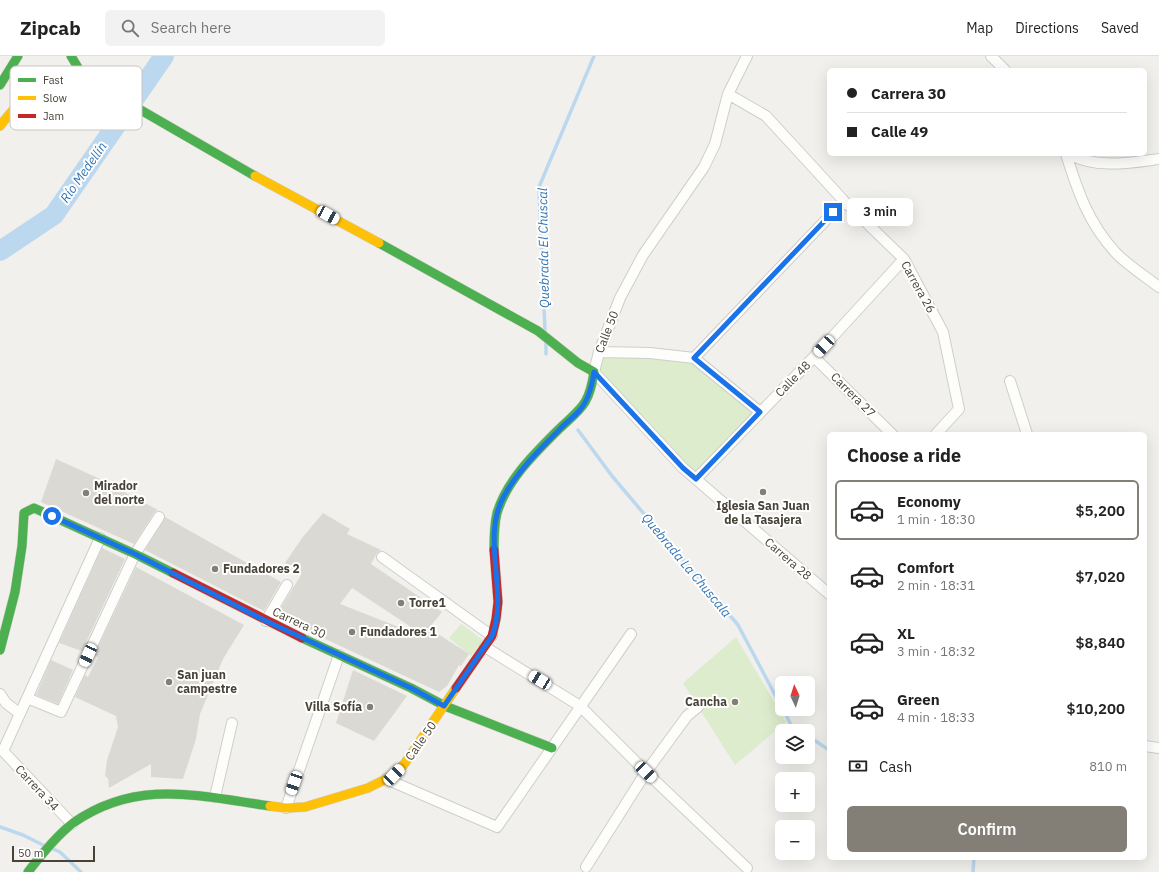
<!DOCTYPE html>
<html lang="en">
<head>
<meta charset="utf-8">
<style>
  body { margin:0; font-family:"IBM Plex Sans",sans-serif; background:#f2f2f2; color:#222; height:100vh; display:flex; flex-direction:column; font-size:15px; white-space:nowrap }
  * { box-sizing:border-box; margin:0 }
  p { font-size:13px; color:#767676 }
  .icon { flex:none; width:22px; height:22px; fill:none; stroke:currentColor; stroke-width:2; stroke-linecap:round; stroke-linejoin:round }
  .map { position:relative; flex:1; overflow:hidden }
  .drawer { position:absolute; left:827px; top:376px; width:320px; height:428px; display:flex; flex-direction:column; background:#fff; border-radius:6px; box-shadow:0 4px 16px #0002 }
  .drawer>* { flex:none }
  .banner { position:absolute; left:827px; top:12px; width:320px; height:88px; border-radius:6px; box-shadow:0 4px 16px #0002; display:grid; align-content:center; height:88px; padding:0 20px; background:#fff }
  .needle { width:26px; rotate:356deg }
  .buttons { position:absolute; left:775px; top:620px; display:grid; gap:8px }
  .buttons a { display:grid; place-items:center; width:40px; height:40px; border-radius:6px; background:#fff; box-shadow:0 4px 16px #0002; font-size:20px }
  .scale { position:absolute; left:12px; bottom:10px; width:83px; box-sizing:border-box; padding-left:4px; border:2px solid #484237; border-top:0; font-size:11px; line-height:14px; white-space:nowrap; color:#484237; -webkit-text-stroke:3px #fff; paint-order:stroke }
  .end { position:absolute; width:18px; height:18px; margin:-9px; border:5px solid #1a73e8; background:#fff; box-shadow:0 0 0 2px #fff }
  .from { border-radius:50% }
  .bubble { position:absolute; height:28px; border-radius:6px; background:#fff; box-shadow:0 4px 16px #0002; font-size:13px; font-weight:600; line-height:28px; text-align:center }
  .car { position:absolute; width:12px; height:24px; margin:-12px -6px; border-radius:5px; box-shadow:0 0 3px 1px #0007; background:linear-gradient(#fff 24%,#345 0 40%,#fff 0 76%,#345 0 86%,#fff 0) }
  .banner b { display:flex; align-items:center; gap:14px; height:38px; font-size:15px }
  .banner b+b { border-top:1px solid #e0e0e0 }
  .banner i { width:10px; height:10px; background:#222 }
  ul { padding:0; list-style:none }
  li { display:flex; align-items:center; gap:12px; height:60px; margin:0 8px 6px; padding:0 12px; border:2px solid transparent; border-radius:6px }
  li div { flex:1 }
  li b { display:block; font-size:15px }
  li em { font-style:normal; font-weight:600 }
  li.current { border-color:#837f76 }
  li>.icon { width:36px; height:36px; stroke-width:1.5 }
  h2 { padding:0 20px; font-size:18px; line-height:48px }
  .pay { display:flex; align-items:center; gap:10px; height:44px; padding:0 20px; font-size:15px }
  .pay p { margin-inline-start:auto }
  .primary-button { display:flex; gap:8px; margin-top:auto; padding:8px 20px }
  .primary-button a { flex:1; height:46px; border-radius:6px; background:#837f76; color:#fff; font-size:16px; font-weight:600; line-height:46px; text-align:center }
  header { display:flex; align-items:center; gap:24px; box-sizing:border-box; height:56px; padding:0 20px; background:#fff; border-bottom:1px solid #e0e0e0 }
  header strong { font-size:19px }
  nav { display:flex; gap:22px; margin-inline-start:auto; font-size:14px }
  .search { width:280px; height:36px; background:#f2f2f2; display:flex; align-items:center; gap:10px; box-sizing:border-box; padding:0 14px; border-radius:6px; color:#767676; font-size:15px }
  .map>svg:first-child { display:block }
  .green { fill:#ddeccc }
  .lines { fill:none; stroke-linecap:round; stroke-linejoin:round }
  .stream { stroke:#bcd8ef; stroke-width:3.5 }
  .river { stroke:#bcd8ef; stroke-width:20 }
  .building { fill:#dbd9d4; fill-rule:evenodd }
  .street-casing { stroke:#cfcec9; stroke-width:12 }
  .fast-casing { stroke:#d0cdc3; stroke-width:10 }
  .slow-casing { stroke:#d0cdc3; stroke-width:10 }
  .jam-casing { stroke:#d0cdc3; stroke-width:10 }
  .street { stroke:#fdfdfc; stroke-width:10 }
  .fast { stroke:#4caf50; stroke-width:9 }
  .slow { stroke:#ffc107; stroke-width:9 }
  .jam { stroke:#c62828; stroke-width:9 }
  .route { stroke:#1a73e8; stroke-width:5 }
  .poi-dot { fill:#837f76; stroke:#fff; stroke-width:1.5 }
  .labels { text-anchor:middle; stroke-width:4; stroke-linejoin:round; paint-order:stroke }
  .street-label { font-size:12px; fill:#484237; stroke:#fff }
  .poi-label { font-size:12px; font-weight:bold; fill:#484237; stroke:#fff; text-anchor:start }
  .water-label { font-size:13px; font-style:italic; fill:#3174b3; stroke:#fff }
  .key { fill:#fff; stroke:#c8c6c3; stroke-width:1 }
  .key-label { font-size:11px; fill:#484237 }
</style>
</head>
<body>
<header>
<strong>Zipcab</strong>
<div class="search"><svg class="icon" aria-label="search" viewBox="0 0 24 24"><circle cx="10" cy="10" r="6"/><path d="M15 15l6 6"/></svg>Search here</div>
<nav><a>Map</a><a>Directions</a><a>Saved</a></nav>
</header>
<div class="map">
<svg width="1159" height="816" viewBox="0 0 1159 816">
  <rect width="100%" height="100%" fill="#f1f0ec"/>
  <path class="green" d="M599 296 693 303 759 357 696 423 594 324Z
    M461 568 483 584 471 600 449 582Z
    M736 581 786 666 735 709 683 627Z"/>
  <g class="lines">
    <path class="stream" d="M545 275 539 131 594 0
      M546 287V298
      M578 374 612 420 738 569 782 652
      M783 653 791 669 801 675
      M808 680 829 694
      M0 771 23 779 45 790
      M53 793 60 796 81 816
      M973 816 974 802"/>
    <path class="river" d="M0 195 54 159 164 0"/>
  </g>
  <path class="building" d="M56 403 100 423 158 454 154 457 134 488 41 446Z
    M323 457 350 473 347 478 381 494 377 497 371 508 442 556 429 572 469 598 461 610 459 609 447 630 439 636 276 560 301 519 285 507 302 482ZM352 532 411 571 409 575 340 548Z
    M165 461 281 526 264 555 145 494Z
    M102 492 125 503 82 595 59 587Z
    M136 511 244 569 223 603 200 658 196 683 183 723 151 721V708L109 732 108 722 105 720 107 704 118 671 116 660 75 641 85 619 88 621 98 601 94 600Z
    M51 604 73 614 58 648 36 639Z
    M353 614 407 640 374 685 336 667Z"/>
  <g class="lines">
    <g class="street-casing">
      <path id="street" d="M747 0 728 38 715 88 704 111 643 199 620 242 599 296 594 316 683 412 829 538
        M991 0 1005 14
        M728 38 766 60 844 145 904 203 943 276 959 353 936 378
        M1066 98C1078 136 1088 166 1115 196 1127 209 1145 220 1159 231
        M1069 98C1097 113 1129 107 1159 103
        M599 296 650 297 694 302 760 356
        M814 301 892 378
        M694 302 844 145
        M1010 325 1027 378
        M696 423 814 301 904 203
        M382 501 492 580
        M266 565 287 529
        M485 591 580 650 646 716 747 812
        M0 638 6 647 19 657
        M27 642 61 656 135 498 159 461
        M1145 690 1159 692
        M386 723 497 771 631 578
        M215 741 232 667
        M286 752 339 599
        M72 768 3 695 100 482
        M586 811 646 716 687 660 698 651"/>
    </g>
    <g class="fast-casing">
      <path id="fast" d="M71 0 80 15 94 27 255 120
        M0 29 18 0
        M379 187 538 275 578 307 594 316C589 350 581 352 558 374 534 398 507 424 497 457 494 469 494 482 494 494
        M302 582 411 632 445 650 552 692
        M0 594 15 536 22 490 24 457 34 452 135 498 173 517
        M28 816C41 799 56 780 73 767 137 722 199 740 270 750"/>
    </g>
    <g class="slow-casing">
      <path id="slow" d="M0 70C27 34 47 20 94 27
        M255 120 379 187
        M270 750 286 752 305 751 368 732 394 719 405 707 456 632"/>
    </g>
    <g class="jam-casing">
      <path id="jam" d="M173 517 302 582
        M456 632 492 580 496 563 498 546 494 494"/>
    </g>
    <use href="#street" class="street"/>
    <use href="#fast" class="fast"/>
    <use href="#slow" class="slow"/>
    <use href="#jam" class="jam"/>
  </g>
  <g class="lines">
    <path class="route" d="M52 460 135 498 266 565 411 632 444 650 492 580C509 537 481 484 503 442 516 417 539 394 559 374 565 367 573 362 579 355 588 345 592 330 594 316L683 412 696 423 760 356 694 302 833 156"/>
  </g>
  <g class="poi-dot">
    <circle cx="763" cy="436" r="4"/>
    <circle cx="86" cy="437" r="4"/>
    <circle cx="215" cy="513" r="4"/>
    <circle cx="401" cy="547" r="4"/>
    <circle cx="352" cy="576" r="4"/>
    <circle cx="169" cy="626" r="4"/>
    <circle cx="735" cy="646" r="4"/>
    <circle cx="370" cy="651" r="4"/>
  </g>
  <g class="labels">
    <g class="street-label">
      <text transform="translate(918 231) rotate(61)" y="4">Carrera 26</text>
      <text transform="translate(607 276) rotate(-69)" y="4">Calle 50</text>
      <text transform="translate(793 323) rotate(-46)" y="4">Calle 48</text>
      <text transform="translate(853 339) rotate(45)" y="4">Carrera 27</text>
      <text transform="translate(788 503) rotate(41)" y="4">Carrera 28</text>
      <text transform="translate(299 567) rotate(25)" y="4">Carrera 30</text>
      <text transform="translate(421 685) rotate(-55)" y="4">Calle 50</text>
      <text transform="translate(37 732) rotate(47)" y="4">Carrera 34</text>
    </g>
    <g class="poi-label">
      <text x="94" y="434">Mirador<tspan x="94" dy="14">del norte</tspan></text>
      <text x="763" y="454" text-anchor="middle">Iglesia San Juan<tspan x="763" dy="14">de la Tasajera</tspan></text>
      <text x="223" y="517">Fundadores 2</text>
      <text x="409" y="551">Torre1</text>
      <text x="360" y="580">Fundadores 1</text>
      <text x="177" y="623">San juan<tspan x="177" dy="14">campestre</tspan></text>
      <text x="727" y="650" text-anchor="end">Cancha</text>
      <text x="362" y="655" text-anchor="end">Villa Sofía</text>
    </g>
    <g class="water-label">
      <text transform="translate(83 116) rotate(-55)" y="5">Río Medellín</text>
      <text transform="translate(543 192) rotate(-91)" y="5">Quebrada El Chuscal</text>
      <text transform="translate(687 509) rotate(50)" y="5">Quebrada La Chuscala</text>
    </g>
  </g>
  <rect x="10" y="10" width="132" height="64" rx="6" class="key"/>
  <rect x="18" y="22" width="18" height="4" fill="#4caf50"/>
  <rect x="18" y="40" width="18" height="4" fill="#ffc107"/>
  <rect x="18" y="58" width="18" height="4" fill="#c62828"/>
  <g class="key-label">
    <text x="43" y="28">Fast</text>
    <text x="43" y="46">Slow</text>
    <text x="43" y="64">Jam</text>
  </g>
</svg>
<div class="buttons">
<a><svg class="needle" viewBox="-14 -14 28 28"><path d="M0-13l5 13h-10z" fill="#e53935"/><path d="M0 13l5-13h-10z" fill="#767676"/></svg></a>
<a><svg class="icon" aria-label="layers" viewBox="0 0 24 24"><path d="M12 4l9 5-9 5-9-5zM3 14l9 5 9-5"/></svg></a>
<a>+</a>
<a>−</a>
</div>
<div class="scale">50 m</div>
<i class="end from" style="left:52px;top:460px"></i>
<i class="end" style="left:833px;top:156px"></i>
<div class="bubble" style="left:847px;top:142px;width:66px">3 min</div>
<i class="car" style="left:328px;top:159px;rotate:119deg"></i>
<i class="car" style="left:824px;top:290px;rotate:223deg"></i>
<i class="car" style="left:88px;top:599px;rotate:205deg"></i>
<i class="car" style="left:540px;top:624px;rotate:301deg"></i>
<i class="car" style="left:646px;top:716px;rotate:134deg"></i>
<i class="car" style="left:394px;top:719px;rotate:45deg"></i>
<i class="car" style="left:294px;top:727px;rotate:199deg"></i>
<div class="banner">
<b><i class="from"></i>Carrera 30</b>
<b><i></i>Calle 49</b>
</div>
<section class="drawer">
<h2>Choose a ride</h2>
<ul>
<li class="current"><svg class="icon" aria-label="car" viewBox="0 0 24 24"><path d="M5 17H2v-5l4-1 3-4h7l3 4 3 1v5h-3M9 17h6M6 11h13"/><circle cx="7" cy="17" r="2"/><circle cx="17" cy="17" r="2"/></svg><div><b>Economy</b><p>1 min · 18:30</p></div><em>$5,200</em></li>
<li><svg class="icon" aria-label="car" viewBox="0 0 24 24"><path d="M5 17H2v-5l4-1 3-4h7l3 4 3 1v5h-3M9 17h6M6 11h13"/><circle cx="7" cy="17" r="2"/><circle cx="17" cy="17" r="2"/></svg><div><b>Comfort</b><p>2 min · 18:31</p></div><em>$7,020</em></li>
<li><svg class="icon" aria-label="car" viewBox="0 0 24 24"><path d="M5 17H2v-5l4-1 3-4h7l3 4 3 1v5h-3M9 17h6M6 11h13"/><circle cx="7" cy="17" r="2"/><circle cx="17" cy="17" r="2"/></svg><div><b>XL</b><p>3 min · 18:32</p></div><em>$8,840</em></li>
<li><svg class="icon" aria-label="car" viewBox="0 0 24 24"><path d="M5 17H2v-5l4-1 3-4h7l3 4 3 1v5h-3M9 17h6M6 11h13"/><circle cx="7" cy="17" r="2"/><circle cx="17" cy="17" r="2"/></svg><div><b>Green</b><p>4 min · 18:33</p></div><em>$10,200</em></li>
</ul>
<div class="pay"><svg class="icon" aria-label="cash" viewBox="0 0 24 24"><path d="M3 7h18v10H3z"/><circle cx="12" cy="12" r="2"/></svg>Cash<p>810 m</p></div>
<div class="primary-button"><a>Confirm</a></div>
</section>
</div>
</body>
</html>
